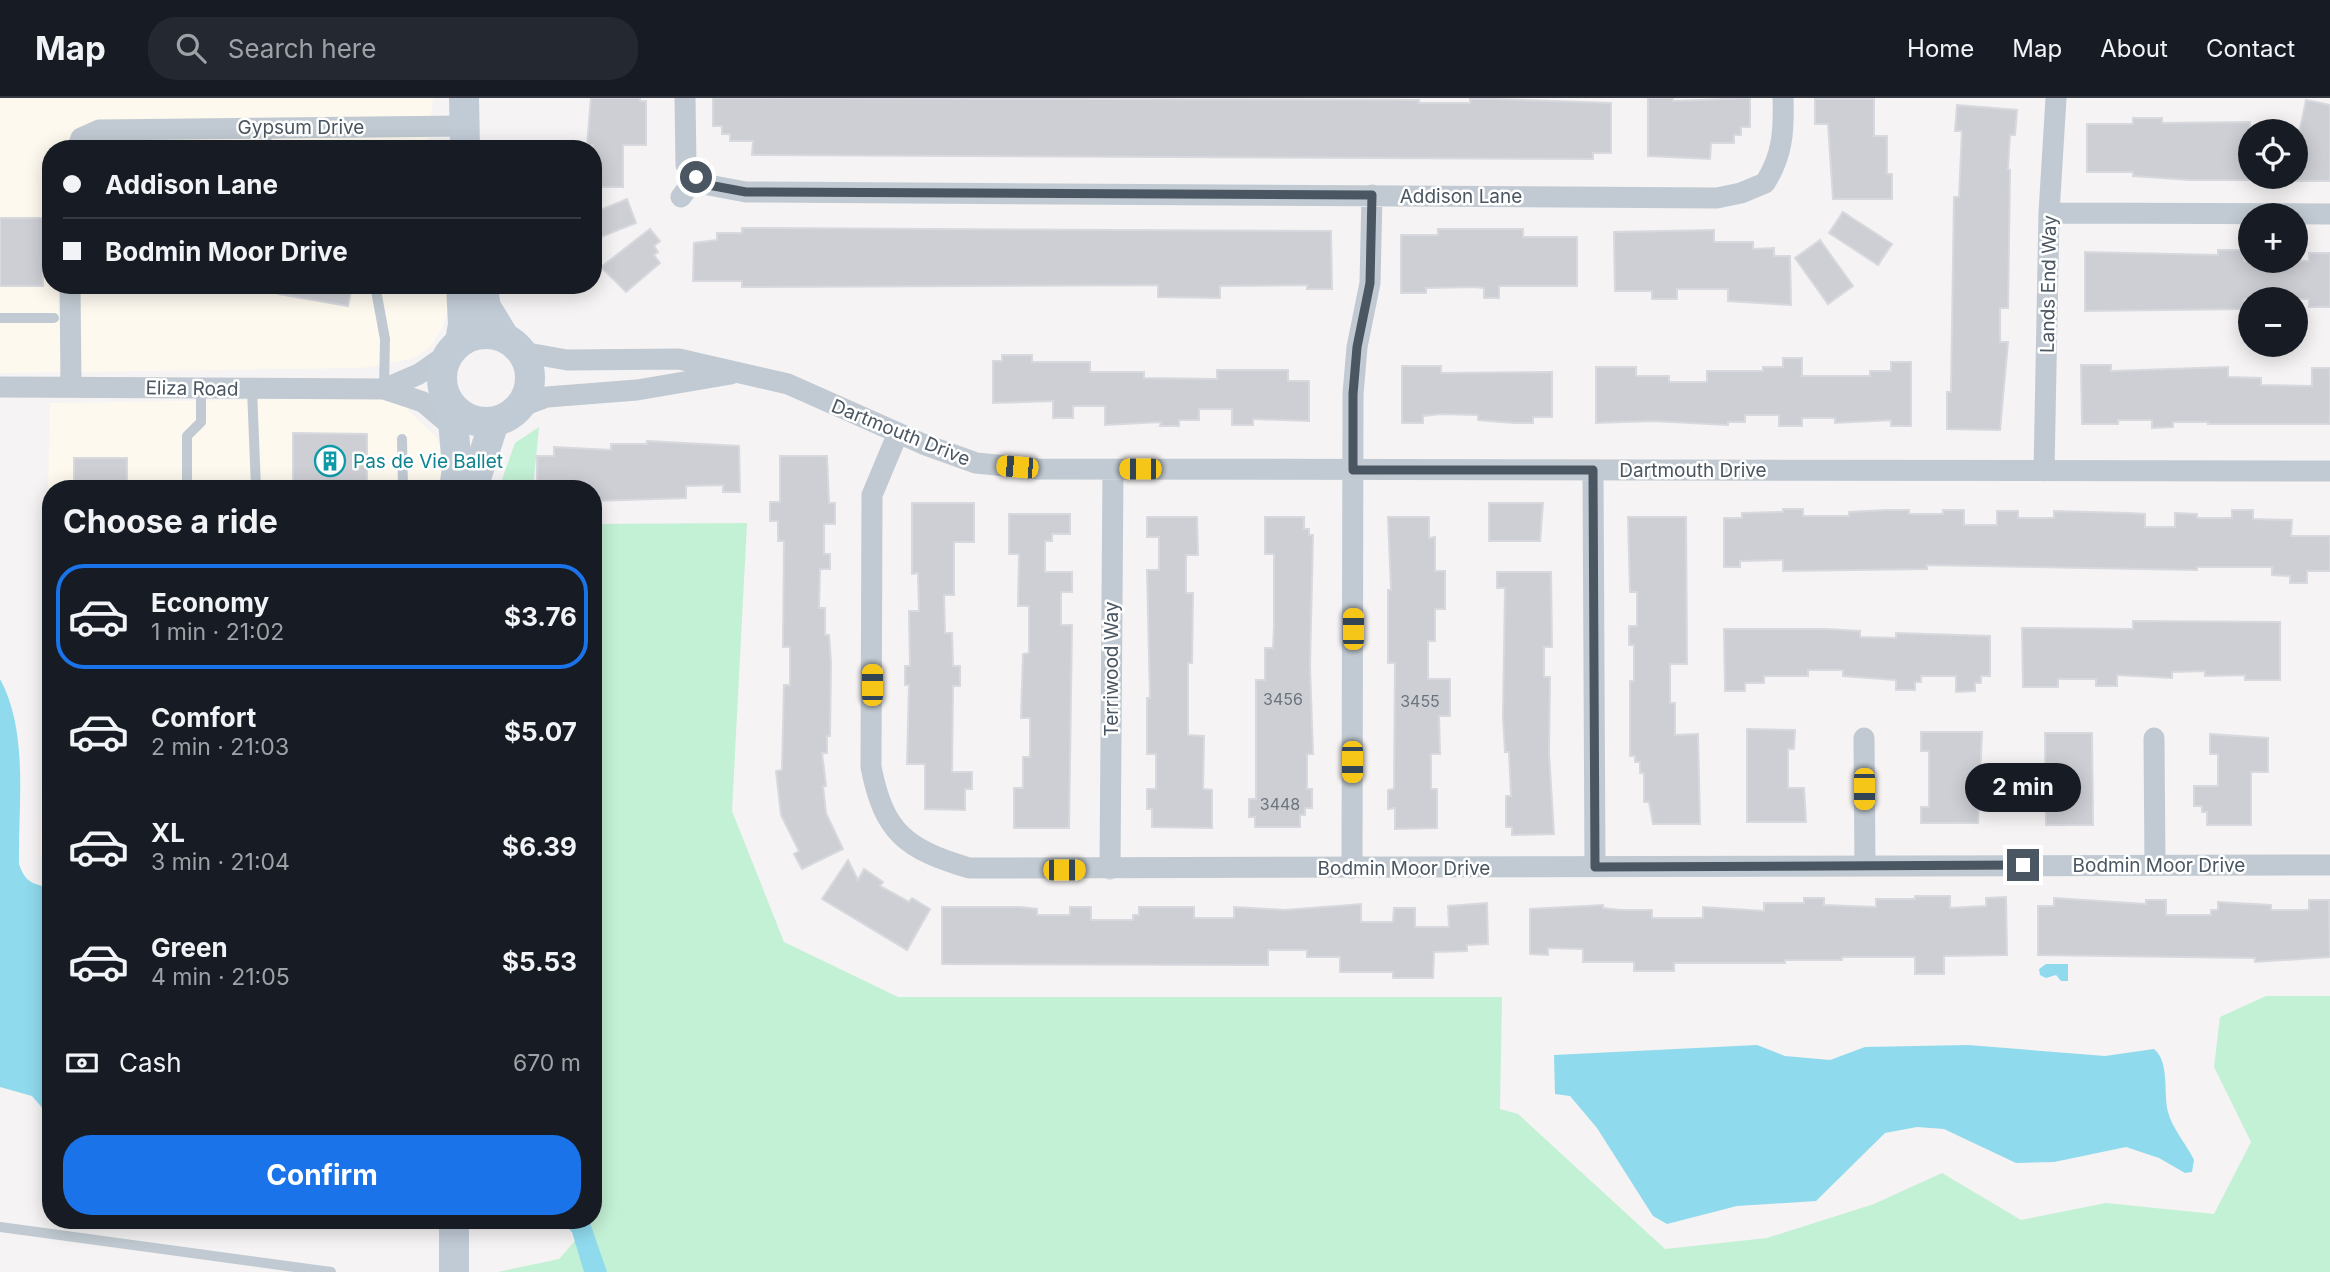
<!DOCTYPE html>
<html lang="en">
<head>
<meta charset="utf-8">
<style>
  body { margin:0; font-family:Inter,sans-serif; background:#242831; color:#f1f3f6; height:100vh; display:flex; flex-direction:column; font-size:26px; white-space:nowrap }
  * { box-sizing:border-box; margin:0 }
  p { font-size:23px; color:#9ea1a6 }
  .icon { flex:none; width:38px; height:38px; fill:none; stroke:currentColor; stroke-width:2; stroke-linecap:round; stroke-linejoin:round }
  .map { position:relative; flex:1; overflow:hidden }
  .sheet { position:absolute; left:42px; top:382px; width:560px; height:749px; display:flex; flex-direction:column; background:#171b24; border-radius:28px; box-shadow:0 4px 18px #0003 }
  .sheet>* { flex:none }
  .guide { position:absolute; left:42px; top:42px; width:560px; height:154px; border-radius:28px; box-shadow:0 4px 18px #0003; display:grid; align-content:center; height:154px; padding:0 21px; background:#171b24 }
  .buttons { position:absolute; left:2238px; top:21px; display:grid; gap:14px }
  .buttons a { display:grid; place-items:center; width:70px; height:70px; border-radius:50%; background:#171b24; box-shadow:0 4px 18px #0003; font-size:35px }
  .end { position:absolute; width:32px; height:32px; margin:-16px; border:9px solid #4a5661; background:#fff; box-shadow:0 0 0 4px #fff }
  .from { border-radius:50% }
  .bubble { position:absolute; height:49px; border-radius:24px; background:#171b24; box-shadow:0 4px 18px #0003; font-size:23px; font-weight:700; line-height:49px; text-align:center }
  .car { position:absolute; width:21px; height:42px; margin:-21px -10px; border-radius:9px; box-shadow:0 0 5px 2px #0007; background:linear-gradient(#f5c518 24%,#345 0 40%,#f5c518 0 76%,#345 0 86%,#f5c518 0) }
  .guide b { display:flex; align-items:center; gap:24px; height:66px; font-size:26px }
  .guide b+b { border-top:2px solid #363941 }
  .guide i { width:18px; height:18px; background:#f1f3f6 }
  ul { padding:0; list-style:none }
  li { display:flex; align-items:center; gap:21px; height:105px; margin:0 14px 10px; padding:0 7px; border:4px solid transparent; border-radius:28px }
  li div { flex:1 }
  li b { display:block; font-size:26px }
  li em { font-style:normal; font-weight:700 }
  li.selected { border-color:#1a73e8 }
  li>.icon { width:63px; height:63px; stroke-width:1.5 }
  h2 { padding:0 21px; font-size:32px; line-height:84px }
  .pay { display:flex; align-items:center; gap:18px; height:77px; padding:0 21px; font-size:26px }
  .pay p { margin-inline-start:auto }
  .primary-button { display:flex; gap:14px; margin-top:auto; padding:14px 21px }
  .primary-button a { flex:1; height:80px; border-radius:28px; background:#1a73e8; color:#fff; font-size:28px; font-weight:700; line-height:80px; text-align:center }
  header { display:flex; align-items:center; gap:42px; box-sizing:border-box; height:98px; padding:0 35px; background:#171b24; border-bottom:2px solid #363941 }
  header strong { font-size:33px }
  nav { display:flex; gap:38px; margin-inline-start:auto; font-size:24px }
  .search { width:490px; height:63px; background:#242831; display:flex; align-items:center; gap:18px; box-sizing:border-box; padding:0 24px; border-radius:28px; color:#9ea1a6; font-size:26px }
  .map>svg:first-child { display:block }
  .commercial { fill:#fdf9ef }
  .green { fill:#c3f1d5 }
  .water { fill:#90daee }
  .building { fill:#cdcfd5; stroke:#d7d9de; stroke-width:2 }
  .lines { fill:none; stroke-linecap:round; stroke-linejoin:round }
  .lane { stroke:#c1cad2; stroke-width:10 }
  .street { stroke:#c1cad2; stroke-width:21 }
  .secondary { stroke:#c1cbd6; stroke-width:30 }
  .route { stroke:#4a5661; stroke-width:9 }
  .labels { text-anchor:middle; stroke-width:5; stroke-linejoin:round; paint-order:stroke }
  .number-label { font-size:16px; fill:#6b747e }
  .street-label { font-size:19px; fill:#4a5661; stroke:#fff }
  .culture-label { font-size:19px; fill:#0d838f; stroke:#fff; text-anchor:start }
</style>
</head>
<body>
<header>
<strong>Map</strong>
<div class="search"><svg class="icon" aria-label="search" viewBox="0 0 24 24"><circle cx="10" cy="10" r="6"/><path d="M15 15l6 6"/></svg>Search here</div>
<nav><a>Home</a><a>Map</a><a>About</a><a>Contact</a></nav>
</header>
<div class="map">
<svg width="2330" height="1174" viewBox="0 0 2330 1174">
  <rect width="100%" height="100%" fill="#f5f3f3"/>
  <path class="commercial" d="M0 0H433L427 51H51V187H447L448 211 443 228 431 248 412 261 362 270 0 275Z
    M357 300H394L408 306 407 311 437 340 444 358 441 390H51V758L40 757 50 305Z"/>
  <path class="green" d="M539 329 533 390H499L515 345Z
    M747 425 732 713 784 844 898 899H1502L1500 1011 1518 1016 1665 1151 1767 1140 1874 1106 1942 1075 2021 1122 2106 1105 2214 1116 2251 1044 2214 969 2220 919 2266 898H2330V1174H498L559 1161 598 1117 593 1108V426Z"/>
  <path class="water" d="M0 581C29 634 18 707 19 766 25 784 32 786 51 790V1020L32 998 0 989Z
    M2046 866H2068V883H2061L2056 877 2046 880 2040 877 2039 871Z
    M1757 947 1785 958 1830 962 1865 949 1968 947 2105 958 2154 951C2170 964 2163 995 2168 1014 2172 1030 2187 1047 2194 1062L2192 1074 2185 1075 2159 1060 2126 1049 2054 1064 2016 1065 1944 1031 1917 1029 1885 1035 1816 1103 1737 1108 1667 1126 1653 1118 1597 1030 1570 998 1555 996 1554 957Z
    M559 1122H589L607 1174H584L572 1134Z"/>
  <path class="building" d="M591 0H640V3H646V47H623V89H593V47H587Z
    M713 0 1419 2V5H1470V1H1495L1611 5V55H1593V61L752 57 753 43H730V36H722V28H713Z
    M1648 0H1673V3L1750 0V29H1741V37H1734V45H1711L1710 61 1648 58Z
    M1815 1H1874V38H1887V76H1892V101H1833L1828 26H1815Z
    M2306 2 2330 7V83H2296V50Z
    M1957 7 2017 12 2015 37H2010L2008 71 2010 72 2008 210H2000V244H2008L2000 332 1947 331V294H1951L1954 99H1959L1962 33H1955Z
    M2133 20H2162V25L2250 24V82H2190L2133 78V74H2087V26H2133Z
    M627 101 636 125 593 142V115Z
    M1843 114 1892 146 1878 167 1829 135Z
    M0 120H43V188H0Z
    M742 130 1331 133 1332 191H1307V187L1220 188V200L1158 199V187L742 189V183H693L694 145 717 142V135H742Z
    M650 131 660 143 654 148 658 154 654 157 660 165 626 194 601 169Z
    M1438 131H1523V139H1577V188H1499V200H1484V190L1474 189 1426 190V195H1401V137H1438Z
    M1714 132V144H1753V151L1774 150V158H1790L1791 207 1728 203V191H1677V201H1652V193H1615L1614 134Z
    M1820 142 1853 188 1828 206 1795 160Z
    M2218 152H2244V163H2309V155H2330V209H2309V201H2244V211L2085 213V154L2218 157Z
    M279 187H352L348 208 278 196Z
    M1002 257H1032V264H1090V274H1144V280L1217 281V272H1288V283H1309V323L1253 321V327H1232V311H1199V322H1179V328H1160L1161 324 1105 327V308H1073V320H1053V303L993 305V263H1002Z
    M1783 260H1802V278H1870V273H1891V264H1911V328H1891V322L1835 325V320H1802V328H1779V317H1745V324H1728V327L1653 323 1596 325V269H1636V278H1669V284H1707V273H1763V269H1783Z
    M2081 267H2111V273L2228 269V279L2261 280V287L2312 288V270H2330V326H2208V324H2173V329L2152 330V322H2118V326H2082Z
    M1402 268H1441V275L1552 274V319H1533V325H1514L1478 322V317L1441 316 1423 318V325H1402Z
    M293 335 367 336V390H293Z
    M647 343 739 348 740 394H723V387L686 388V400L593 403V390H537V358H554V349L611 352V346H647Z
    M780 358H827L829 405H835V426H824V456H830V471H820L819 510H825V537H829L831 564 830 638H827V655H822L826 688H823L826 715 843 751 802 771 794 756 799 753 781 717 776 673 782 672 784 587H790V549H783L784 443H778V423H770V404H780Z
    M74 360H127V390H74Z
    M912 405H974V444H954V497H944L945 535H952L953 568H960V588H953L952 674H972V691H965V712L925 711V666H907L909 587H905V568H910L909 513H919L918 475 912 476Z
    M1489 405H1543L1540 443H1489Z
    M1783 411H1803V418H1849V414L1888 412H1909V416H1943V412H1964V427H1997V413H2018V420H2054V413L2127 415 2145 416V429H2175V415L2197 416V420H2232V412H2253V421L2292 422 2291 438H2330V473H2307V485H2290V478L2272 477V469H2197V472L1927 467V471L1783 473V462L1740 463V469H1724V420H1742V415L1783 414Z
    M1009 416H1070V436H1052V443H1045V474H1072V494H1061V527H1072L1069 730H1014V690H1023V659H1030V620H1021L1023 556 1029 555V508H1018L1019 456H1009Z
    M1147 419H1197L1198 457H1186V495H1193L1192 565H1188V637L1204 638 1203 691 1212 692V730L1152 729V711H1147V691H1156V656H1147V600H1150L1147 472H1159V439H1147Z
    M1265 419H1304V431H1309V437H1313L1310 568 1313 656H1307V691H1312V710H1305V717H1300V729H1255V719H1249V701H1256V582H1265V550H1273L1274 528V456H1265Z
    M1388 419H1429V440L1435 439V473H1445V511H1435V543H1428V581H1450V618H1439L1440 656H1431V691H1437V730L1395 731V710L1388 711V692L1394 691 1395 565H1388V492H1391Z
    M1628 419H1686L1687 566H1670V605H1675V637L1698 636 1700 726H1653L1649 704H1644V675H1640V664H1635V658H1630V583H1634V547H1629V528H1637V494H1630Z
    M1497 474H1551L1552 549H1544V579H1550L1549 655 1554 736 1512 737V729H1506V698H1511L1509 654H1505L1503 618 1505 490H1497Z
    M2133 523 2280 524V582H2245V577L2205 578V573L2172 574V580L2117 577V588H2096V581H2058V589H2023L2022 530 2133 531Z
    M1724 531H1825L1860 533V539L1896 540V535L1990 538V578H1981V585H1975V593L1956 594V578H1921V584H1915V592H1896V582L1843 578V572H1808V578H1764V585H1745V593H1725Z
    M1747 631 1795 632 1794 651H1788V690H1804L1806 724H1747Z
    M1921 634H1982L1978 725H1921V709H1929V653H1921Z
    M2045 635H2092L2093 727H2046Z
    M2210 636 2268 640V674H2251V727H2207V714H2202V708H2194V688H2218V656H2210Z
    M848 762 858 782 864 771 883 784 880 788 909 804 912 800 930 811 907 852 822 801Z
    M1915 798H1950V810L1986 808V800L2006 799 2007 857 1944 858V876H1915V859H1842V862H1785V865H1674V873H1634V864H1583V851L1548 850V857L1530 856V811L1603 807V810L1620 812H1652V820H1703V809L1764 813V805H1804V800H1824V807L1876 809V801H1915Z
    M2054 800 2146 806V802H2166V817H2211V812H2218V804L2271 807V812H2309V802H2329L2330 859 2255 864V860L2038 857V808H2054Z
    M1487 805 1488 846 1467 847V853L1434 854 1433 880H1393V874H1340V859H1307V852H1268V867L942 866V809H1020L1037 811V817H1070V809H1091V822H1133V817H1139V809H1194V820H1234V809L1285 812 1361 806V824H1393L1394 810H1415V829H1449L1448 808Z"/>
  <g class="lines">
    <path class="lane" d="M266 30 267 51
      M375 187 385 241 384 291
      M70 189 216 188
      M0 220H54
      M252 291 256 390
      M402 341 403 390
      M187 390V338L201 324V290
      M0 1129 331 1174"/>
    <path class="street" d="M685 0 686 67 703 86 746 94 1717 100 1741 95 1765 85
      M77 51 81 40 99 32 464 28
      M1765 85C1783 57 1784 32 1783 0
      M681 99 696 79
      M2049 115 2330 116
      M70 187 71 289
      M522 254 567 262 679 261 788 286 923 346 976 365 1037 371 2330 373
      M0 289 384 291 423 304 456 332
      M384 291 419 276 449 255
      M520 309 547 299 637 292 731 276
      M898 335 872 397 871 669C884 735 906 751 969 770L2330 767
      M1593 372 1595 769
      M2044 373 2049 115 2056 0
      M1864 640 1865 767
      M2154 640 2155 767
      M1352 770 1353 296 1357 249 1370 185 1372 97
      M1110 771 1113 371"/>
    <path class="secondary" d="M464 0 465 51
      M482 187 486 209 505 240
      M442 280a44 44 0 1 1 88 0a44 44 0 1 1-88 0Z
      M460 244 463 226 461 187
      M452 309 457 371 454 390
      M473 390 494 324
      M454 1174V1122"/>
  </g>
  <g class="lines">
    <path class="route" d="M696 79 703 86 746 94 1372 97 1370 185 1357 249 1353 296V372H1593L1595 769 2023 767"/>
  </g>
  <defs>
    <g id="building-ring" transform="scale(1.575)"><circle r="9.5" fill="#fff" stroke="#0f9aa8" stroke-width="1.5"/><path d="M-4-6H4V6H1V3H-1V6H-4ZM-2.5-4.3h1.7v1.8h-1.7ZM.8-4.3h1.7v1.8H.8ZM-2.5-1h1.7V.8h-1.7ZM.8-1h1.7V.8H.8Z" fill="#0f9aa8"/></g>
  </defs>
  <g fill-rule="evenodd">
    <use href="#building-ring" x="330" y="363"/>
  </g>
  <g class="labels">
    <g class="number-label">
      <text x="1283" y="607">3456</text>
      <text x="1420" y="609">3455</text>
      <text x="1280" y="712">3448</text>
    </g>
    <g class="street-label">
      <text x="301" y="36">Gypsum Drive</text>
      <text x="1461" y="105">Addison Lane</text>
      <text transform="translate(2048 186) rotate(-89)" y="7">Lands End Way</text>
      <text transform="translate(192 290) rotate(1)" y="7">Eliza Road</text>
      <text transform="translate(901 334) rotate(22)" y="7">Dartmouth Drive</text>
      <text x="1693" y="379">Dartmouth Drive</text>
      <text transform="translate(1111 571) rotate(-90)" y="7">Terriwood Way</text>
      <text x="2159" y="774">Bodmin Moor Drive</text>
      <text x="1404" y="777">Bodmin Moor Drive</text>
    </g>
    <g class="culture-label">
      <text x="353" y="370">Pas de Vie Ballet</text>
    </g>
  </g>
</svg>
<div class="buttons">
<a><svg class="icon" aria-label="locate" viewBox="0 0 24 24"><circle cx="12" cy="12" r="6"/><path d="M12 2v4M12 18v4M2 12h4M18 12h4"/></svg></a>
<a>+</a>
<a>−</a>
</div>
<i class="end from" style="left:696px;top:79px"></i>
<i class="end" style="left:2023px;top:767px"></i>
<div class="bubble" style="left:1965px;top:665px;width:116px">2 min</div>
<i class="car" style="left:1017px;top:369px;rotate:275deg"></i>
<i class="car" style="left:1140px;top:371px;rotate:270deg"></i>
<i class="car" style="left:1353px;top:531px;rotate:0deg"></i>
<i class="car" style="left:872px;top:587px;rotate:0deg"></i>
<i class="car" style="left:1352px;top:664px;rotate:180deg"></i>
<i class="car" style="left:1864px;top:691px;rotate:180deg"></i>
<i class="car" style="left:1064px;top:772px;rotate:90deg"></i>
<div class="guide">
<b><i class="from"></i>Addison Lane</b>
<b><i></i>Bodmin Moor Drive</b>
</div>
<section class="sheet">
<h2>Choose a ride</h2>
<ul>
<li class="selected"><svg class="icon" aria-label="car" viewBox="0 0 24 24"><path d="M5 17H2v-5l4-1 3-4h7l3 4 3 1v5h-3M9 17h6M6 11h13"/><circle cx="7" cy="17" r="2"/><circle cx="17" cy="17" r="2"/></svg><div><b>Economy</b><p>1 min · 21:02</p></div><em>$3.76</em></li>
<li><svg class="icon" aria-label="car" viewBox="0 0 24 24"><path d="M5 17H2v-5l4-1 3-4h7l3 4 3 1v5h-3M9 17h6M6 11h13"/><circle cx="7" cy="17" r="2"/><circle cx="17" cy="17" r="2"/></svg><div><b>Comfort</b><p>2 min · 21:03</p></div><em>$5.07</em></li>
<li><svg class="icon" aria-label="car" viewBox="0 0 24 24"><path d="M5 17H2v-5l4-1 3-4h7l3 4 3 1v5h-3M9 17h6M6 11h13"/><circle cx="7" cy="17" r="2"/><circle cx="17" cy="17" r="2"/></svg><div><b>XL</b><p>3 min · 21:04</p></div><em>$6.39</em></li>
<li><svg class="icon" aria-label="car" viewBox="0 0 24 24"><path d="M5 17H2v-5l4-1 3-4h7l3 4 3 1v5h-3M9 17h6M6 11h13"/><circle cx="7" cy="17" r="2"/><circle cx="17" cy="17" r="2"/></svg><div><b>Green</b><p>4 min · 21:05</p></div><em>$5.53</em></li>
</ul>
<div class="pay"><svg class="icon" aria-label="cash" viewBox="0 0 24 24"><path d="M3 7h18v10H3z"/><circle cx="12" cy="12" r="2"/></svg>Cash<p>670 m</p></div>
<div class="primary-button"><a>Confirm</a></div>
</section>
</div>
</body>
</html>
